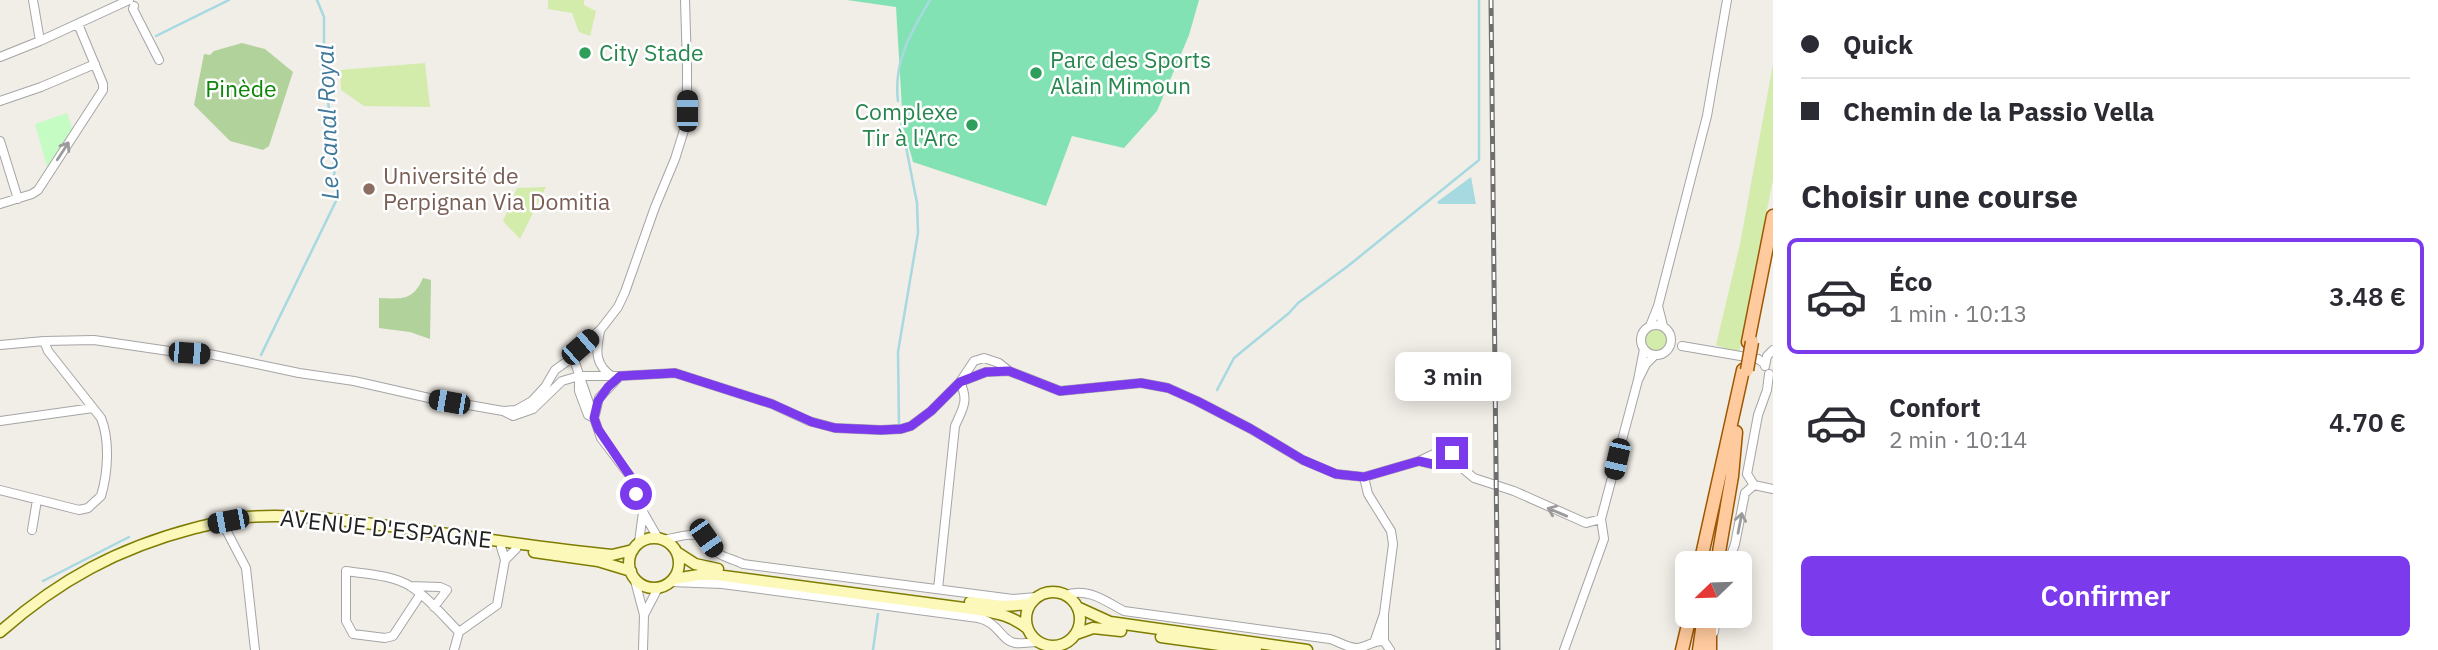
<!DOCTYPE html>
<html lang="fr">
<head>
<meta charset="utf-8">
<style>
  body { margin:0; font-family:"IBM Plex Sans",sans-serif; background:#f7f7f7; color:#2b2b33; height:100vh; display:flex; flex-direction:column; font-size:26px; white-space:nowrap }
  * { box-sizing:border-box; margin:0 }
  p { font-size:23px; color:#7c7c81 }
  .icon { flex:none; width:38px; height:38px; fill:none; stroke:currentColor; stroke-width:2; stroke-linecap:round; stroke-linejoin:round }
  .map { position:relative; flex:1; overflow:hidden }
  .drawer { display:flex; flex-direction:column; background:#fff; width:665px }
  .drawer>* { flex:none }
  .banner { display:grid; align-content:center; height:154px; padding:0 28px; background:#fff }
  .needle { width:46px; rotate:247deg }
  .controls { position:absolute; left:1675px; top:551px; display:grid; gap:14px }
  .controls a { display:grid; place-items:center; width:77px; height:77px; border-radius:10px; background:#fff; box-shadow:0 4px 18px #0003; font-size:35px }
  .end { position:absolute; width:32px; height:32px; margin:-16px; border:9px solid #7c3aed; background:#fff; box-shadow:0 0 0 4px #fff }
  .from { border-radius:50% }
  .bubble { position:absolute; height:49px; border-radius:10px; background:#fff; box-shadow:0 4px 18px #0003; font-size:23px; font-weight:600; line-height:49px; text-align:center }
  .car { position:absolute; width:21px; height:42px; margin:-21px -10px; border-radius:9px; box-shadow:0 0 5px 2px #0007; background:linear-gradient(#222 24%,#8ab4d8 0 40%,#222 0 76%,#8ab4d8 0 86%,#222 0) }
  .banner b { display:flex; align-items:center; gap:24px; height:66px; font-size:26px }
  .banner b+b { border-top:2px solid #e1e1e2 }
  .banner i { width:18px; height:18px; background:#2b2b33 }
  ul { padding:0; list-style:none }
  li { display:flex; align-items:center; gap:21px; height:116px; margin:0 14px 10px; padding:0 14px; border:4px solid transparent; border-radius:10px }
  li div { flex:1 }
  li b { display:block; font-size:26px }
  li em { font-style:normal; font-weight:600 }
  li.current { border-color:#7c3aed }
  li>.icon { width:63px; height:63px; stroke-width:1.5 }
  h2 { padding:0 28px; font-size:32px; line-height:84px }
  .cta { display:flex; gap:14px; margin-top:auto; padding:14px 28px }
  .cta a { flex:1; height:80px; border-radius:10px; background:#7c3aed; color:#fff; font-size:28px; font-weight:600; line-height:80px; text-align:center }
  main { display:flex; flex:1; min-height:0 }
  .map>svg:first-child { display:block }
  .grass { fill:#d3ecac }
  .forest { fill:#b1d29a }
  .park { fill:#c5fcc4 }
  .pitch { fill:#83e2b3 }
  .water { fill:#a6d9e0 }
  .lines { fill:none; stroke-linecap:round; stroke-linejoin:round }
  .stream { stroke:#a6d9e0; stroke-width:2.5 }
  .minor-casing { stroke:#a5a5a5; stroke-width:10 }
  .secondary-casing { stroke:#7e7d01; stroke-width:13 }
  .primary-casing { stroke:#9d5700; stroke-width:15 }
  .minor { stroke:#fff; stroke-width:8 }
  .secondary { stroke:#fcf8ba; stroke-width:10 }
  .primary { stroke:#ffca9e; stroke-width:12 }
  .rail-casing { stroke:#6f6f6f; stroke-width:5 }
  .rail { stroke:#fff; stroke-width:2.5; stroke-dasharray:8; stroke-linecap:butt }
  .primary-bridge-casing { stroke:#9d5700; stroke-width:15; stroke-linecap:butt }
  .primary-bridge { stroke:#ffca9e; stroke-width:12 }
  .oneway { stroke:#9b9b9b }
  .route { stroke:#7c3aed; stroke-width:9 }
  .leisure-dot { fill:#2e9e5b; stroke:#fff; stroke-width:2.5 }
  .education-dot { fill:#8d6e63; stroke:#fff; stroke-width:2.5 }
  .labels { text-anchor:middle; stroke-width:5; stroke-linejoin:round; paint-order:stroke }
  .leisure-label { font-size:23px; fill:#27864d; stroke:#fff; text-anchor:start }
  .park-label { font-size:23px; fill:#0c8508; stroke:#fff }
  .education-label { font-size:23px; fill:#785e54; stroke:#fff; text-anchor:start }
  .street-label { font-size:23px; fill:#212121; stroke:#fff }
  .water-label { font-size:24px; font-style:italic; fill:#40799c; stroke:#fff }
</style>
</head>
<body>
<main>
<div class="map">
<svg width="1773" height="650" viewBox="0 0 1773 650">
  <rect width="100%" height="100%" fill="#f1ede7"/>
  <path class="grass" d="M548 0H584V5L596 11 590 36 579 32 572 13 548 9Z
    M425 63 430 107 364 106 341 90 340 70Z
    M1773 64V179L1739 353 1716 345 1740 244Z
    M546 187 520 239 503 221 517 188Z
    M1641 340a15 15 0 1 1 30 0a15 15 0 1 1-30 0Z"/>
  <path class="forest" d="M242 43 265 49 293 72 269 146 263 150 230 141 194 105 204 54 210 55 214 51Z
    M423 278 431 280 430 339 410 332 379 328V298C402 299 413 301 423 278Z"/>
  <path class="park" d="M67 113 72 129 47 167 35 124Z"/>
  <path class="pitch" d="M847 0H1199L1189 35 1157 111 1124 148 1072 136 1046 206 913 162 903 126 896 7Z"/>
  <path class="water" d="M1471 177 1476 204H1439L1437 202Z"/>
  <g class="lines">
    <path class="stream" d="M156 36 229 0
      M898 101C893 62 911 32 930 0
      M261 355 336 201 332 133 324 70V17L317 0
      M1217 390 1234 358 1289 313 1298 303 1348 266 1479 160V0
      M899 427 898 352 918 233 917 203 899 111
      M43 581 129 537
      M873 650 878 614"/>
    <g class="minor-casing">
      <path id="minor" d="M33 0 40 41
        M134 6 133 9 159 60
        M0 57 40 41 129 0
        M0 101 41 87 95 64
        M0 141 18 199
        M0 204 32 194 38 190 103 90V84L78 24
        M1658 306 1707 116 1727 0
        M1641 340a15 15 0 1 1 30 0a15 15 0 1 1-30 0Z
        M1650 326 1658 306 1663 326
        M600 331C596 350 594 365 613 377
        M0 345 44 341 94 340 169 351 209 354 299 373 354 381 429 398 503 411 516 410 532 401 545 387 555 370 573 357 578 349 601 329 618 307 625 292 655 207 675 159 685 127 687 111V66L685 0
        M1682 346 1758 359 1765 364
        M1644 349 1638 380 1646 364 1654 356
        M573 357 601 438 630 476 643 512 658 538
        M1765 366 1767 356 1773 350
        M579 378V391L588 415 594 418
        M503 411 513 416 533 409 562 381 579 376H620L675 373 772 404 809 421 835 428 881 430 901 429 911 426 931 411 960 382 986 372 1009 371 1060 391 1141 383 1168 388 1197 401 1251 429 1303 460 1336 474 1364 477 1419 461 1440 451H1447L1452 453 1462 468 1474 478 1514 491 1586 523 1601 519
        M595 415 599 398 619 377
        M0 421 93 408
        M1419 461 1441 466 1449 461 1452 453
        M1364 477 1368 494 1391 531 1393 544 1384 614V641
        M1754 485 1747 474 1758 415 1767 390 1769 374
        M1754 485 1773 489
        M0 490 79 510 88 508 101 496C108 473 110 440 101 418L48 351 44 341
        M225 528 246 568 255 650
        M32 530 37 500
        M664 540C677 537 698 530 707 540 711 544 713 550 718 553 722 557 736 560 743 564L1013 599 1036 597
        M639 542 643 512
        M501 547 505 560 516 549
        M1728 564 1735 544 1745 493 1754 485
        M634 577 644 615 643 650
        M671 582 722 584 978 618C999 622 1001 641 1015 643 1022 644 1031 642 1038 642
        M410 586 440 587 447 590 434 607
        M938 589 955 426C963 408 969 401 960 382L974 361 984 358 999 363 1009 371
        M420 595 393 636 385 638 353 634 346 621V571C366 574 393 575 410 586 428 597 444 617 459 632
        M1065 595C1088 587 1105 601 1124 611L1330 639C1339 642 1348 648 1357 648 1368 647 1373 640 1384 641
        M644 615 658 588
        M1714 632 1716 616
        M1375 640 1384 614
        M1384 641 1390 650
        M454 650 459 632 497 605 505 560
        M1564 650 1604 539 1601 519 1638 380"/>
    </g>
    <g class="secondary-casing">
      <path id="secondary" d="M629 563a25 25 0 1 1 50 0a25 25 0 1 1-50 0Z
        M534 552 598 561 631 571
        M678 553 695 564 718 569
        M674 579 699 575H716L979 610C998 613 1012 616 1027 628
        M1026 619a27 27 0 1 1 54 0a27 27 0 1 1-54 0Z
        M970 602 1003 606 1030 604
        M1077 607 1110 622 1307 650
        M0 632C59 580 118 548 195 528 212 524 230 519 247 517 302 513 357 522 412 529 478 538 545 548 612 555L633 550
        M1076 634 1093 628 1121 631
        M1161 637 1256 650"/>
    </g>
    <g class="primary-casing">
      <path id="primary" d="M1748 342 1773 216
        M1700 564 1743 370
        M1717 564 1732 476 1736 432
        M1710 626V650
        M1682 650 1690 616
        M1699 650 1704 616"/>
    </g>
    <use href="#minor" class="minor"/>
    <use href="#secondary" class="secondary"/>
    <use href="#primary" class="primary"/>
    <g class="rail-casing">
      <path id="rail" d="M1491 0 1498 650"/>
    </g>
    <use href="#rail" class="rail"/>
    <g class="primary-bridge-casing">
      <path id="primary-bridge" d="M1747 370 1752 342"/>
    </g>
    <use href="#primary-bridge" class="primary-bridge"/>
  </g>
  <defs><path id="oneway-shaft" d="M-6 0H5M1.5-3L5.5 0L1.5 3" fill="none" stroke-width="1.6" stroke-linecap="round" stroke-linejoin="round" transform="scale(1.75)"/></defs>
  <g class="oneway">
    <use href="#oneway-shaft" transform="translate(63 151) rotate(-57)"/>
    <use href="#oneway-shaft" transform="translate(1557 512) rotate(-157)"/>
    <use href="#oneway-shaft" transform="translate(1740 523) rotate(-79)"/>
  </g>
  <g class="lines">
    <path class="route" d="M636 494 630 476 598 429 594 418 598 401 608 387 620 376 675 373 772 404 812 422 835 428 881 430 901 429 911 426 931 411 960 382 986 372 1009 371 1060 391 1141 383 1168 388 1197 401 1251 429 1303 460 1336 474 1364 477 1419 461 1441 466 1449 461 1452 453"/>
  </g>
  <g class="leisure-dot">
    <circle cx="585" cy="53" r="7"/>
    <circle cx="1036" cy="73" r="7"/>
    <circle cx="972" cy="125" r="7"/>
  </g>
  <circle class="education-dot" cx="369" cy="189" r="7"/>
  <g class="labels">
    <g class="leisure-label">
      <text x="599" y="61">City Stade</text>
      <text x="1050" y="68">Parc des Sports<tspan x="1050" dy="26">Alain Mimoun</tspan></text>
      <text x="958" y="120" text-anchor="end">Complexe<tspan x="958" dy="26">Tir à l'Arc</tspan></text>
    </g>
    <g class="park-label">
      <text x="241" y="97">Pinède</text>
    </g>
    <g class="education-label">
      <text x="383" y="184">Université de<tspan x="383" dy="26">Perpignan Via Domitia</tspan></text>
    </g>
    <g class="street-label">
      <text transform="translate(386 529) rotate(6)" y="8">AVENUE D'ESPAGNE</text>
    </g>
    <g class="water-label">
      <text transform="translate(328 122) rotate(-92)" y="8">Le Canal Royal</text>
    </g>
  </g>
</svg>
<div class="controls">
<a><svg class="needle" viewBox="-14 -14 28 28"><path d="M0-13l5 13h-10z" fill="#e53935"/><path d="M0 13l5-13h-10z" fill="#7c7c81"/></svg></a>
</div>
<i class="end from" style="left:636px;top:494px"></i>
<i class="end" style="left:1452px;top:453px"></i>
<div class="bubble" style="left:1395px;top:352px;width:116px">3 min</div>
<i class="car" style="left:687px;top:111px;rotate:0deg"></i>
<i class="car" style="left:580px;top:347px;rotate:49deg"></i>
<i class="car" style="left:189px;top:353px;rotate:94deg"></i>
<i class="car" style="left:449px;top:402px;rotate:280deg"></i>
<i class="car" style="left:1617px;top:459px;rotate:193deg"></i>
<i class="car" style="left:228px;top:521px;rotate:259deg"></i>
<i class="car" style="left:706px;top:538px;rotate:145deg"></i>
</div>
<section class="drawer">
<div class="banner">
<b><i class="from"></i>Quick</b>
<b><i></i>Chemin de la Passio Vella</b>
</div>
<h2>Choisir une course</h2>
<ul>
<li class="current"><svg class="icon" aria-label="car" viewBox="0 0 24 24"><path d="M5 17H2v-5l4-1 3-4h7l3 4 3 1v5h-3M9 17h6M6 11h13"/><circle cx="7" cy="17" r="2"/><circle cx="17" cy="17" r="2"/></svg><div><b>Éco</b><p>1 min · 10:13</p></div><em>3.48 €</em></li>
<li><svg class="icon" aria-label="car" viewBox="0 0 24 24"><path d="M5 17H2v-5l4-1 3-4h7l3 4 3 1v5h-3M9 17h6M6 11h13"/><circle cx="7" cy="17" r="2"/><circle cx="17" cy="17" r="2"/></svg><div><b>Confort</b><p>2 min · 10:14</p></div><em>4.70 €</em></li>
</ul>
<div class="cta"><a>Confirmer</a></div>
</section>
</main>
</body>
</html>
